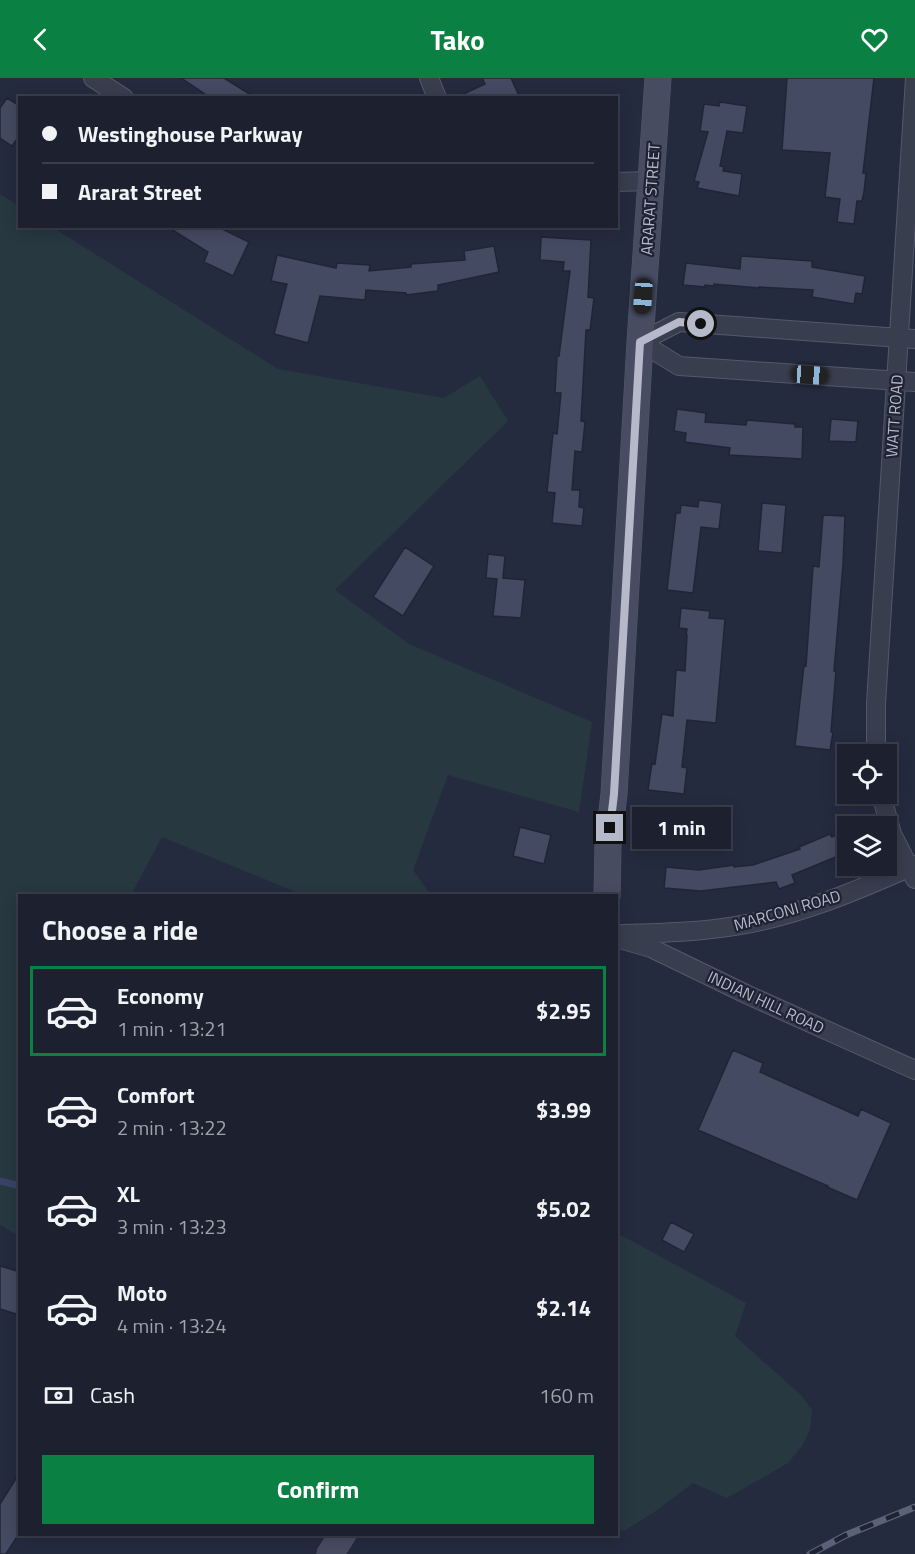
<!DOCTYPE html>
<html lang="en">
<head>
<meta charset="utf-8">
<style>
  body { margin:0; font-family:"Titillium Web",sans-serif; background:#292d3b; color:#f1f3f6; height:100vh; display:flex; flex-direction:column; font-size:22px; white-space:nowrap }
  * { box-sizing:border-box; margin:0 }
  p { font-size:20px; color:#a0a3aa }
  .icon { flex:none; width:33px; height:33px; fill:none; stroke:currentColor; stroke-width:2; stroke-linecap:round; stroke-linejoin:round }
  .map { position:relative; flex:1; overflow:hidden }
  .panel { position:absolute; left:18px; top:816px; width:600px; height:642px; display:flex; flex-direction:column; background:#1c202f; border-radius:0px; box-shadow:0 3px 15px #0003,0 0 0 2px #3a3e4b }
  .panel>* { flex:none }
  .guide { position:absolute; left:18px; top:18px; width:600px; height:132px; border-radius:0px; box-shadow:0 3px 15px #0003,0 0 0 2px #3a3e4b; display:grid; align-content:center; height:132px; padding:0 24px; background:#1c202f }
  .tools { position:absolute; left:837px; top:666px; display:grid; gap:12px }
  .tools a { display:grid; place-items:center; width:60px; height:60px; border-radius:0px; background:#1c202f; box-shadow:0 3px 15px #0003,0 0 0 2px #3a3e4b; font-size:30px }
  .end { position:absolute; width:27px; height:27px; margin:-14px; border:8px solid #b6b9ca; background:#111; box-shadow:0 0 0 3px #111 }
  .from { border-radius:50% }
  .bubble { position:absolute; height:42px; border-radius:0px; background:#1c202f; box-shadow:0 3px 15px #0003,0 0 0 2px #3a3e4b; font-size:20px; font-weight:700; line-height:42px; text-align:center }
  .car { position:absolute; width:18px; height:36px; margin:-18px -9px; border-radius:8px; box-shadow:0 0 4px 2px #0007; background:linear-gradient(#222 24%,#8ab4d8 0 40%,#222 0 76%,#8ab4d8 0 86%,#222 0) }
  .guide b { display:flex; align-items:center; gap:21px; height:57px; font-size:22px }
  .guide b+b { border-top:2px solid #3a3e4b }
  .guide i { width:15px; height:15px; background:#f1f3f6 }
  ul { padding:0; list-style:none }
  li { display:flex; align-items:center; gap:18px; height:90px; margin:0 12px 9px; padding:0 12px; border:3px solid transparent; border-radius:0px }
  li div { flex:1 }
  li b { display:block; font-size:22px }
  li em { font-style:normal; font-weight:700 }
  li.active { border-color:#0b8043 }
  li>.icon { width:54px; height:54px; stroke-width:1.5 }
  h2 { padding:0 24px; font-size:27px; line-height:72px }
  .pay { display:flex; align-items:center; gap:15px; height:66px; padding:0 24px; font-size:22px }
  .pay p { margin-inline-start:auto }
  .button { display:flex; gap:12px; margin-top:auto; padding:12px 24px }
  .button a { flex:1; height:69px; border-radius:0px; background:#0b8043; color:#fff; font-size:24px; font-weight:700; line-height:69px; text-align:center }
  header { display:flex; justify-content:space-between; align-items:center; height:78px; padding:0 24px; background:#0b8043; color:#fff; font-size:27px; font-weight:700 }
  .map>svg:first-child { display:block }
  .green { fill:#273840 }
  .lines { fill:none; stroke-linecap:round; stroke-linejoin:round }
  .stream { stroke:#394366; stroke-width:7 }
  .building { fill:#444a61; stroke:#202536; stroke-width:1.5 }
  .minor-casing { stroke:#54596a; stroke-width:20 }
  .secondary-casing { stroke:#54596a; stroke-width:27 }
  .minor { stroke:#393e4f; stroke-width:18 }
  .secondary { stroke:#474c62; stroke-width:26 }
  .rail-casing { stroke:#5b6176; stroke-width:7 }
  .rail { stroke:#1e2334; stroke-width:4.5; stroke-dasharray:14; stroke-linecap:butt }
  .route { stroke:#b6b9ca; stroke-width:8 }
  .labels { text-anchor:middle; stroke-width:4.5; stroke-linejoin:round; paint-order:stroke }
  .street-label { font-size:16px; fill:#b6b9ca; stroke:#1e2334 }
</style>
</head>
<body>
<header><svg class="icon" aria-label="back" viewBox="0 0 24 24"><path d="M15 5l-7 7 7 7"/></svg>Tako<svg class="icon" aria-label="heart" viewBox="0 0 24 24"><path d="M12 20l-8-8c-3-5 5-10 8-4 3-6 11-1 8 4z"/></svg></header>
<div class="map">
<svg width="915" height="1476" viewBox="0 0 915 1476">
  <rect width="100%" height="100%" fill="#252b3f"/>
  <path class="green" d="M0 116 19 128 20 148 52 149 278 291 444 320 480 298 508 343 335 512 409 566 592 644 579 734 448 697 413 792 431 817H303L162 759 131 817 20 818 19 1158 0 1147Z
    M617 1155 746 1225 735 1258 801 1317 812 1332 810 1352 802 1368 788 1385 727 1420 693 1405 653 1435 624 1453 616 1451Z"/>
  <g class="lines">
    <path class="stream" d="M0 1103 20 1108"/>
  </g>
  <path class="building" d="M181 0H224L256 20H211Z
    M482 0H511L520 20H455L485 6Z
    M787 0H874L863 95H866L864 114 862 123H857L854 146 837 144 840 121 825 119 830 75 782 72Z
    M7 20 20 28V57L12 68 0 60V30Z
    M720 24 747 28 743 55 727 53 720 88 724 89 723 93 742 96 739 118 697 110 699 104 694 103 708 54 700 53 704 26 719 28Z
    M166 148H216L249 164 233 198 204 184 208 174Z
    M541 159 591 162 588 219 594 220 590 252H586L581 343 585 344 582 374 575 373 572 412H580L579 429 584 430 582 448 552 445 555 415 547 414 553 355 557 356 561 315H555L557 278H559L570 193H563L564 184 540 182Z
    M494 168 499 194 438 207V213L406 217V215L366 212 365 222 320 218 308 265 274 256 287 206 271 203 277 177 336 190 337 185 370 187 369 193 411 189V186L465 182 464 173Z
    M741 178 812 183V189L865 198 862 216 856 215 854 226 812 219 813 212 759 209V210L714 206V208L705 207V209L683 207 686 185 740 191Z
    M677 331 706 335 705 344 746 347 747 342 795 346V349H803L802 381 729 377 730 370 685 364 686 355 674 353Z
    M831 341 858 343 856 364 829 363Z
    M699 422 722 425 719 451 701 449 693 515 667 512 676 435H680L681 427 698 429Z
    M762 425 786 427 782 475 758 473Z
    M823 437 845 438 843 487 834 593H836L831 654H833L830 672 795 668 804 587 806 588 813 488 819 489Z
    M405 469 434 488 403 538 373 519Z
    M488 476 505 478 503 500 525 502 521 540 493 538 497 501 486 500Z
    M681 530 710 533 709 540 725 541 716 645 687 642 682 689 687 690 684 716 648 712 652 685 655 686 662 636 673 638 676 592 685 593 687 557H686L687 551 679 550Z
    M520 749 551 757 544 786 513 778Z
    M848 752V774L792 797 795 805 779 811 776 804 701 813 664 810 666 789 699 792 734 787V789L753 787 800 771 799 769 830 756 832 759Z
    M733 972 763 985 760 994 858 1038 861 1031 891 1045 857 1122 827 1109 828 1108 698 1052Z
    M671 1144 694 1156 684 1174 662 1162Z
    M0 1188 20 1194V1223L16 1236 0 1231Z
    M20 1394V1454L6 1476H0V1426Z"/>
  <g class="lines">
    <g class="minor-casing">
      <path id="minor" d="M93 0 124 20
        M429 0 437 20
        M616 104 651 103
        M640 264 679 288 915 304
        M640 264 679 244 915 261
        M876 676V626L915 0
        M881 716 892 756 915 801
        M622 856C662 855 702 854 741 847 802 836 859 812 915 787
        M616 860 651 870 748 917 915 992"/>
    </g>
    <g class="secondary-casing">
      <path id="secondary" d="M607 818 608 767 614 716 640 264 658 0
        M330 1476 343 1456"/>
    </g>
    <use href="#minor" class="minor"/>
    <use href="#secondary" class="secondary"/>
    <g class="rail-casing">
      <path id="rail" d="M810 1476 846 1457 915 1429"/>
    </g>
    <use href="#rail" class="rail"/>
  </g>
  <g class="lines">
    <path class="route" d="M610 750 614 716 640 264 679 244 701 246"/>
  </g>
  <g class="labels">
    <g class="street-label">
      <text transform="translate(650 121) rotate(-86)" y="6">ARARAT STREET</text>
      <text transform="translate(894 338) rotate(-86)" y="6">WATT ROAD</text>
      <text transform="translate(787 832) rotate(-16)" y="6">MARCONI ROAD</text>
      <text transform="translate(766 924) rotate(25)" y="6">INDIAN HILL ROAD</text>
    </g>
  </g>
</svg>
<div class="tools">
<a><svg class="icon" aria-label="locate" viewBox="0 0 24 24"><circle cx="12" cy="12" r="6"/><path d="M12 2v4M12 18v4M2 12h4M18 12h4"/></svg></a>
<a><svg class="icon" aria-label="layers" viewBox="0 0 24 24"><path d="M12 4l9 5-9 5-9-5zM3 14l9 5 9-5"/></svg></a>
</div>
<i class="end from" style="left:701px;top:246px"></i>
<i class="end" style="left:610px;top:750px"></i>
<div class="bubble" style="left:632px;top:729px;width:99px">1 min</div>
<i class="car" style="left:643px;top:218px;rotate:184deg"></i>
<i class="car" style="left:810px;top:297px;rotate:94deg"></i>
<div class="guide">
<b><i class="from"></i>Westinghouse Parkway</b>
<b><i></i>Ararat Street</b>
</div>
<section class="panel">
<h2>Choose a ride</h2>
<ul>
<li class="active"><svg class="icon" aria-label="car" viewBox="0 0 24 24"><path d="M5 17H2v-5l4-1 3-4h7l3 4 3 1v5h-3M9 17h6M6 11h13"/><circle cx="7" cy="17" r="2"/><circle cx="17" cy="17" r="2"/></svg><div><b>Economy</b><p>1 min · 13:21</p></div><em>$2.95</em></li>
<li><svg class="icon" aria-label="car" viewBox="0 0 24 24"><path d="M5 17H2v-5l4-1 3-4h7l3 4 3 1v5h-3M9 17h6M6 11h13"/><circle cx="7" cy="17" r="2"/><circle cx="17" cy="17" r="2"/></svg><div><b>Comfort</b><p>2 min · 13:22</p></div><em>$3.99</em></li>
<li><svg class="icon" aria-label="car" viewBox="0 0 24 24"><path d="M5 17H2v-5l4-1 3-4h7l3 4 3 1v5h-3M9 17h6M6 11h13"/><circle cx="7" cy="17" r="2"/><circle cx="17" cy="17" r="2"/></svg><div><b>XL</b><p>3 min · 13:23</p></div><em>$5.02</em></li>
<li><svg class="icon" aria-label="car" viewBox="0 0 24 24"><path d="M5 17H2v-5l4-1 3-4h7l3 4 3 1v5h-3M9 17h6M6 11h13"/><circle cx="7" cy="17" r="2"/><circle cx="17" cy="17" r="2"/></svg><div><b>Moto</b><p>4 min · 13:24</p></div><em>$2.14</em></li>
</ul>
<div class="pay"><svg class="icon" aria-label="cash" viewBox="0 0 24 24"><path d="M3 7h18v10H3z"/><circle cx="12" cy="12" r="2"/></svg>Cash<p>160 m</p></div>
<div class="button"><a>Confirm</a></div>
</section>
</div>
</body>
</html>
